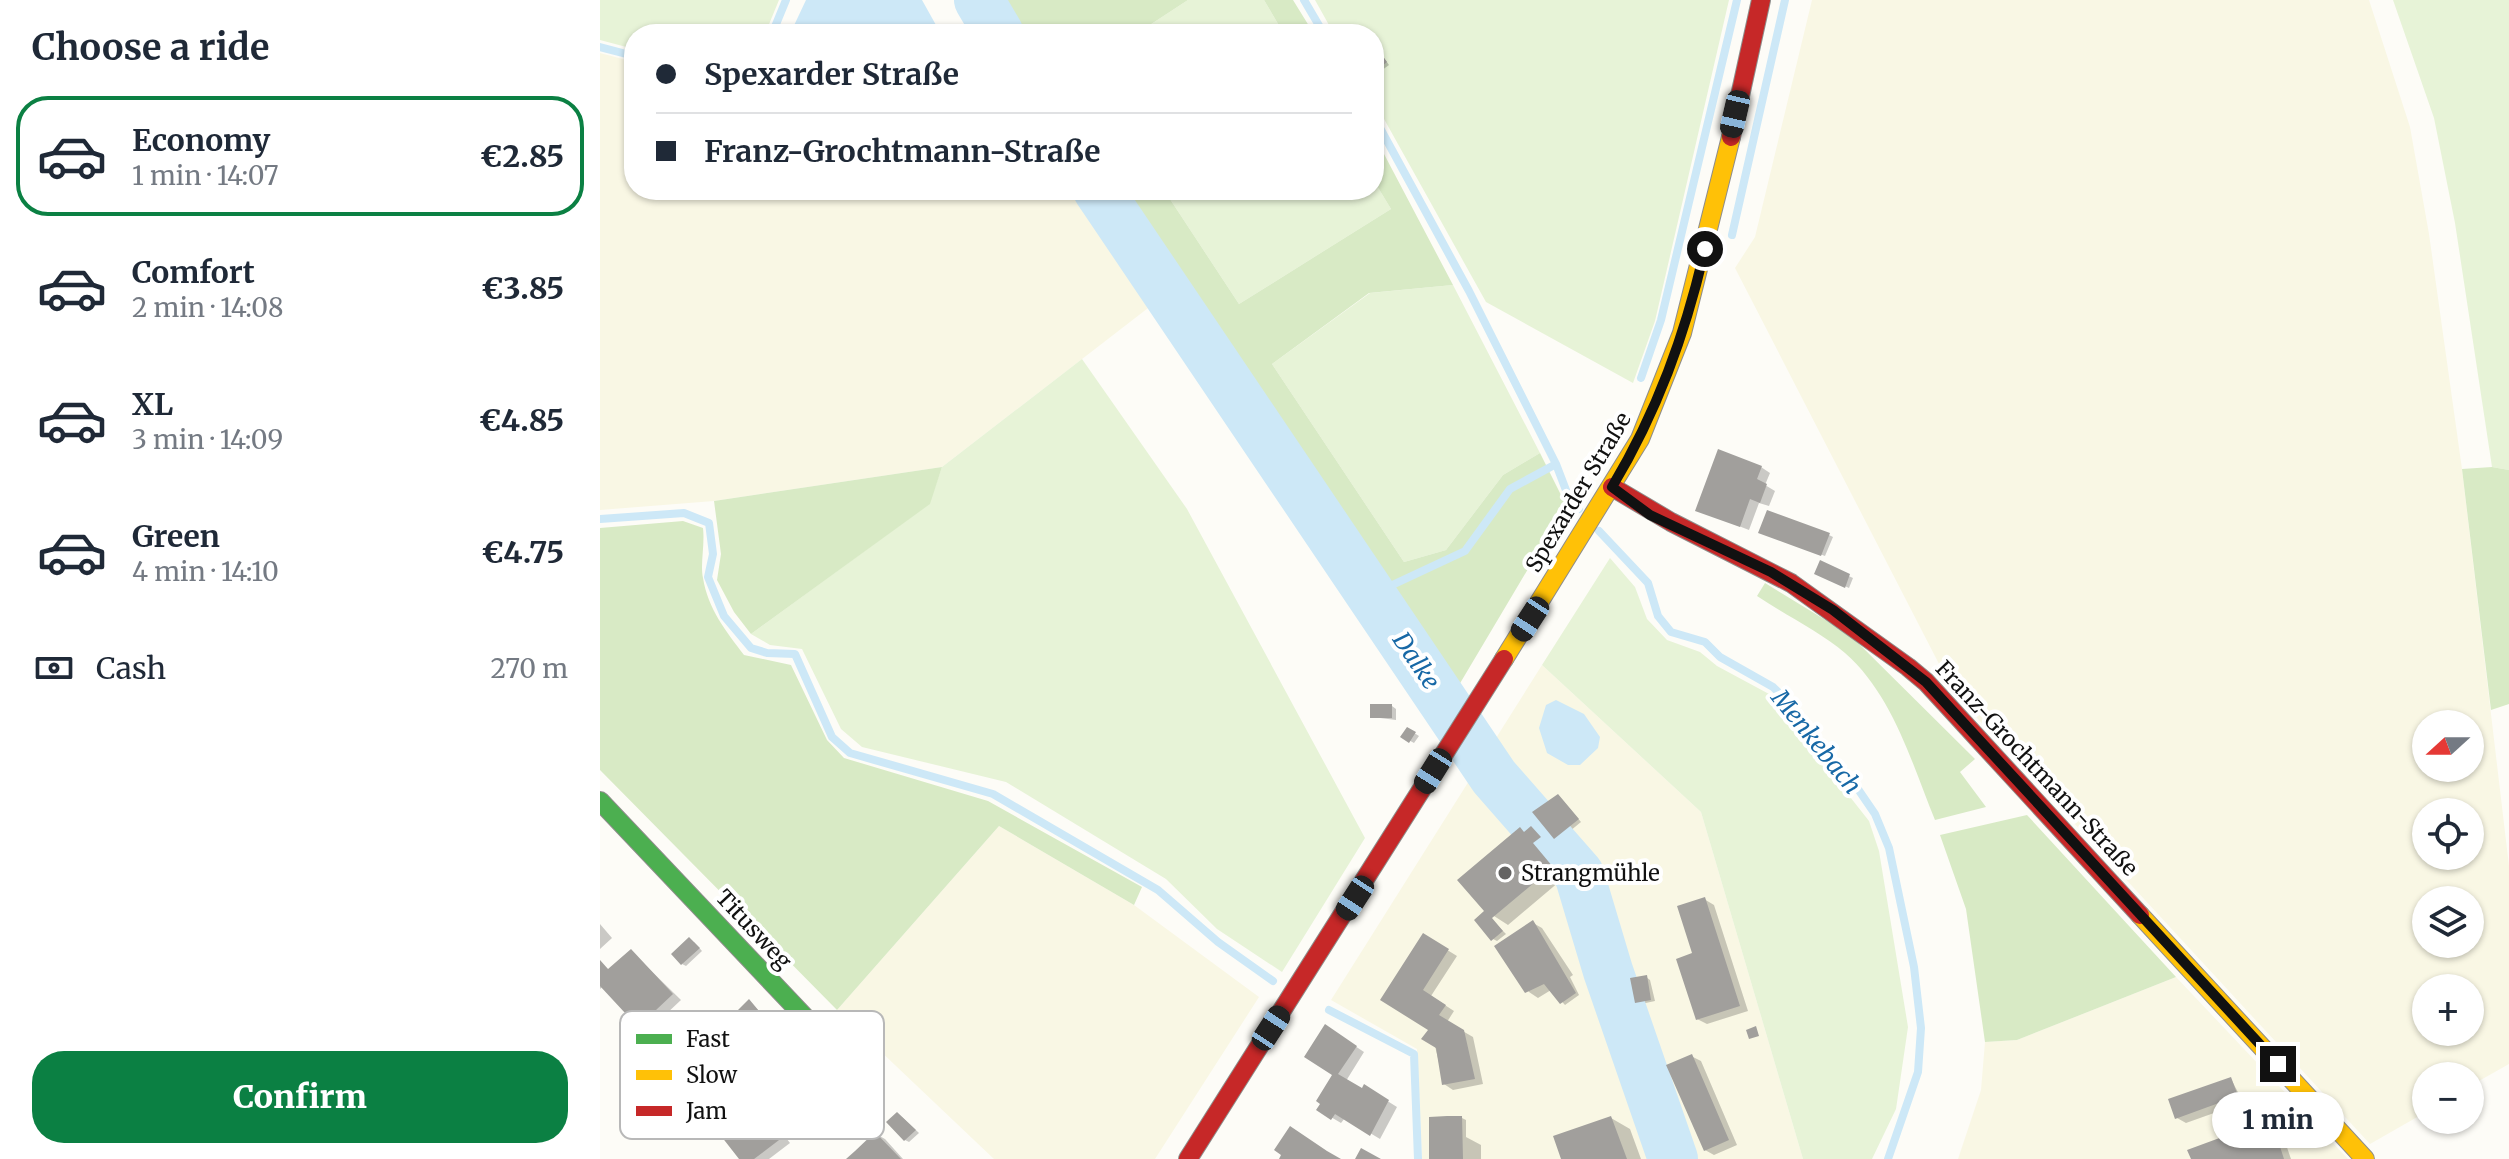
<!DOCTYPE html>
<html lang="en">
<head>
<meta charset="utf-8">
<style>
  body { margin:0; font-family:Merriweather,serif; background:#f2f2f3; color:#1f2937; height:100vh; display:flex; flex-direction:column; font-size:30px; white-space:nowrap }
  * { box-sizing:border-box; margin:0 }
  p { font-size:26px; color:#747a83 }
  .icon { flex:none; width:44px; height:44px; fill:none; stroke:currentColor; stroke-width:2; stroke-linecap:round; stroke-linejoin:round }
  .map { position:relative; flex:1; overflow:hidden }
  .panel { display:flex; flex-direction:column; background:#fff; width:600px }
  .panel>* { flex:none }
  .guide { position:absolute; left:24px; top:24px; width:760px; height:176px; border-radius:32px; box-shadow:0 2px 6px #0004; display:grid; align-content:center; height:176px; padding:0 32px; background:#fff }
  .needle { width:52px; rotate:249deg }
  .buttons { position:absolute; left:1812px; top:710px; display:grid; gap:16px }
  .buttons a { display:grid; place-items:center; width:72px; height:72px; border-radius:50%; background:#fff; box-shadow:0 2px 6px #0004; font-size:40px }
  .end { position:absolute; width:36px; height:36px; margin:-18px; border:10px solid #111; background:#fff; box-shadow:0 0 0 4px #fff }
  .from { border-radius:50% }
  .bubble { position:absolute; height:56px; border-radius:28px; background:#fff; box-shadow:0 2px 6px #0004; font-size:26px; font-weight:800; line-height:56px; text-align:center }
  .car { position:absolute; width:24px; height:48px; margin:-24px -12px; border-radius:10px; box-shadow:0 0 6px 2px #0007; background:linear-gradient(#222 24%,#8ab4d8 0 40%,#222 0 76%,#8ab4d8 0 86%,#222 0) }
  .guide b { display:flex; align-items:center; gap:28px; height:76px; font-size:30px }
  .guide b+b { border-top:2px solid #e0e1e3 }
  .guide i { width:20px; height:20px; background:#1f2937 }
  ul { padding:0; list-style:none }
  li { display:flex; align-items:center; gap:24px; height:120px; margin:0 16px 12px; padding:0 16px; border:4px solid transparent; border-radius:32px }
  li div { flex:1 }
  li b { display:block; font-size:30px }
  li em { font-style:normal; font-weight:800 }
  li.active { border-color:#0b8043 }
  li>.icon { width:72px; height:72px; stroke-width:1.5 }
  h2 { padding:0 32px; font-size:36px; line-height:96px }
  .pay { display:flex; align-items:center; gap:20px; height:88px; padding:0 32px; font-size:30px }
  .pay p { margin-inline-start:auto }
  .cta { display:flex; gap:16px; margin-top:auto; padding:16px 32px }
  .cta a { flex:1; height:92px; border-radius:32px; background:#0b8043; color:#fff; font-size:32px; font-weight:800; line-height:92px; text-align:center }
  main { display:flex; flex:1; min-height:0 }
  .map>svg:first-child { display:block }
  .farmland { fill:#f9f7e4; fill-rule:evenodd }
  .green { fill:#e7f3d7 }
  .forest { fill:#d8eac5 }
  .water { fill:#cde8f7 }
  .shadow { fill:#0003 }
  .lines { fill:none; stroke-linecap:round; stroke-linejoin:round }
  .stream { stroke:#cde8f7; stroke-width:8 }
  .river { stroke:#cde8f7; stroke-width:50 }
  .building { fill:#a19f9c }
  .fast-casing { stroke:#8e8d8b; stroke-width:20 }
  .slow-casing { stroke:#8e8d8b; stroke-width:20 }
  .jam-casing { stroke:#8e8d8b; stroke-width:20 }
  .fast { stroke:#4caf50; stroke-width:18 }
  .slow { stroke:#ffc107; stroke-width:18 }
  .jam { stroke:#c62828; stroke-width:18 }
  .route { stroke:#111; stroke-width:10 }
  .poi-dot { fill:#646362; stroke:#fff; stroke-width:3 }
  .labels { text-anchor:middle; stroke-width:8; stroke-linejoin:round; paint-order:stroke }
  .street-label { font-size:22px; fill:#111; stroke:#fff }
  .poi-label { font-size:22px; fill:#111; stroke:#fff; text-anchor:start }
  .water-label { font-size:24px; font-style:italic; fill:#1768a6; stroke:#fff }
  .key { fill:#fff; stroke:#b8b8b8; stroke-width:2 }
  .key-label { font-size:22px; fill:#111 }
</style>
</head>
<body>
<main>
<section class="panel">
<h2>Choose a ride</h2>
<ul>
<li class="active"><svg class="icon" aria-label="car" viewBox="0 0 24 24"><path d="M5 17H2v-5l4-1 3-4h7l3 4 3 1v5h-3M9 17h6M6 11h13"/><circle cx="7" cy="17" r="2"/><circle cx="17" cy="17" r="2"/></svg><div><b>Economy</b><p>1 min · 14:07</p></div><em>€2.85</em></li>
<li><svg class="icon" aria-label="car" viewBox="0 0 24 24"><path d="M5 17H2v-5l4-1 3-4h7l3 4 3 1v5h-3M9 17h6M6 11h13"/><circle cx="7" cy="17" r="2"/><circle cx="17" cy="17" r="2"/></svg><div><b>Comfort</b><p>2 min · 14:08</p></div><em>€3.85</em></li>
<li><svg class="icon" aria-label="car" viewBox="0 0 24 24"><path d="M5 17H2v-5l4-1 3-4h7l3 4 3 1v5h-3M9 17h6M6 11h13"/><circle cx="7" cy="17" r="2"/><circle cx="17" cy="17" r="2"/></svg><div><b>XL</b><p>3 min · 14:09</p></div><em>€4.85</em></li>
<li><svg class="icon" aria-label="car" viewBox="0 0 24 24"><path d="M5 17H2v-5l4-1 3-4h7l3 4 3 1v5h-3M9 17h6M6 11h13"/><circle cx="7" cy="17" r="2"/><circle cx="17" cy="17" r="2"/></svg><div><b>Green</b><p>4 min · 14:10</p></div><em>€4.75</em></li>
</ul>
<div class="pay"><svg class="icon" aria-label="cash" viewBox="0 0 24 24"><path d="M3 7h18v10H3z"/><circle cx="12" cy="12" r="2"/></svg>Cash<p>270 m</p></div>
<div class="cta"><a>Confirm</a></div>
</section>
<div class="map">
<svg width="1909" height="1159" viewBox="0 0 1909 1159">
  <rect width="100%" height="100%" fill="#fdfcf7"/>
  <path class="farmland" d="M1212 0H1769L1810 127 1829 234 1862 469 1909 866V1064L1870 1086V1076H1826V1112L1770 1144 1354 693 1135 268 1155 237ZM1826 724H1870V768H1826ZM1826 812H1870V856H1826ZM1826 900H1870V944H1826ZM1826 988H1870V1032H1826Z
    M0 53 34 62V190H473L552 305 342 467 114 501 0 510Z
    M942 665 1101 812 1203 1159H822L817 1049 731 1000Z
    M399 826 534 905 659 997 555 1159H394L237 1010Z
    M1576 977 1748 1159H1358L1381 1090 1385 1042 1417 1040Z"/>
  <path class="green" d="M0 0H179L165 34H34V49L0 40Z
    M588 0H664L684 34H536Z
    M715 0H1129L1055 321 1033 383 886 302 774 101V34H734Z
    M1793 0H1909V470L1892 467 1855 223 1834 118Z
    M774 181 791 209 639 304 564 190H774Z
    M853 285 940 453 903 475 846 550 804 562 672 364 770 293Z
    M482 359 587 509 765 838 682 972 617 929 566 879 406 782 262 747 241 729 202 649 170 645 151 634 329 504 342 467Z
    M1010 558 1035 587 1047 619 1067 640 1100 652 1117 666 1169 694 1269 821 1279 851 1308 1027 1296 1109 1272 1159H1203L1101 812 942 665Z"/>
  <path class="forest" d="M395 0H588L536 34H415Z
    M664 0H693L714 34H684Z
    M774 135 853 285 769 293 672 364 804 562 846 550 903 475 940 453 966 505 859 685 518 190H564L639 304 791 209 774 181Z
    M342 467 330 504 151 634 134 612 117 580 121 554 114 501Z
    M1892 467 1909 470V704L1891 710 1862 469Z
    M83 521 103 528C105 545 100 564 103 578 108 609 126 631 144 655L191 665 227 740 244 758 388 801 542 887 534 905 399 826 237 1010 0 770V528Z
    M1165 583 1250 635 1375 759 1360 772 1386 807 1335 820C1312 764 1293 695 1245 653 1219 631 1185 615 1157 596Z
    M1427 815 1576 977 1417 1040 1385 1042 1366 909 1340 835Z"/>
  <path class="water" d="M206 0H322L341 34H190Z
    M956 700 984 714 1000 737 998 748 980 765H968L947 753 939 728 946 705Z"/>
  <path class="shadow" d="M774 44 789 65 778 73 774 71Z
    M1161 467 1170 473 1165 485 1175 491 1169 506 1159 503 1149 530 1097 510Z
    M1164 534 1229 535 1233 537 1225 556Z
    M1221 563 1253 578 1249 588 1217 573Z
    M792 706 796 709V720L772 717Z
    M808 729 819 736 814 743 803 737Z
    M959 796 981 822 959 840 955 837Z
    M931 828 944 840 939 844 966 876 908 925 894 916 920 830 926 833Z
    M1104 899 1114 905 1148 1011 1107 1024 1097 1019 1095 955Z
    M888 916 906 934 897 941 893 939Z
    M933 923 942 928 973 975 970 977 979 995 965 1005 951 990 938 998 929 992 897 946Z
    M0 924 12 938 0 949Z
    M823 935 857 956 831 996 854 1011 847 1022 873 1037 883 1084 853 1090 844 1084 831 1029 783 999Z
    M94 942 102 951 86 966 82 964Z
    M31 951 81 1000 48 1031 3 986 0 989V963L10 971Z
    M1046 977 1050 980 1055 1001 1041 1004 1037 1002Z
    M150 1002 162 1014 145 1029 142 1026Z
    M734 1032 764 1052 746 1081 762 1091 765 1087 797 1107 780 1139 745 1118 741 1123 719 1110 735 1074Z
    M1091 1056 1101 1061 1137 1145 1114 1155 1105 1150Z
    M1631 1079 1641 1098 1627 1103 1628 1108 1586 1123 1577 1118Z
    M145 1090 154 1096 190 1143 169 1159H142L111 1120 94 1135 90 1133 114 1100 122 1109Z
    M302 1117 319 1133 309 1142 305 1140Z
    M862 1118 866 1120V1137L881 1145V1159H831Z
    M1011 1118 1030 1129 1041 1159H963Z
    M1671 1121 1680 1127 1691 1159H1593Z
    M276 1134 285 1139 303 1159H249Z"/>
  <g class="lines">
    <path class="stream" d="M704 0 724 34
      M172 34 186 0
      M0 47 34 56
      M774 117 869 291 956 464 969 498 979 509
      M1132 235 1185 0
      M1041 378 1061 320 1137 0
      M0 519 84 513 109 523 113 554 108 577 124 616 151 648 167 653 195 654 232 737 250 753 393 794 558 890 618 942 673 981
      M999 531 1048 583 1058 616 1071 632 1105 642 1120 657 1173 687 1197 711 1221 749 1247 773 1275 814 1289 848 1314 967 1321 1028 1318 1072 1288 1159
      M773 594 865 551 910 489 956 464
      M729 1010 814 1054 818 1159"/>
    <path class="river" d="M379 0 399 34
      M498 190 894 777 979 874 1008 971 1073 1159"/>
  </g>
  <path class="building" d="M774 44 787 62 774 72Z
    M1118 449 1162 466 1157 479 1167 484 1160 503 1150 499 1140 527 1095 511Z
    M1167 510 1230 533 1221 556 1158 533Z
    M1220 560 1250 574 1245 588 1214 574Z
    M770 704H792V718H770Z
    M807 727 816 732 809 743 800 737Z
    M958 794 979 819 954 839 932 812Z
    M931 826 941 837 933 843 953 867 892 918 903 931 891 941 874 920 884 911 857 880 920 827 924 832Z
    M1105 897 1140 1006 1096 1020 1076 959 1092 953 1077 906Z
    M933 920 976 993 960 1004 944 984 925 993 894 946Z
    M823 933 849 949 823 990 846 1005 839 1015 864 1030 875 1079 842 1085 836 1048 821 1039 828 1030 780 1000Z
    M89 937 100 948 81 965 71 954Z
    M31 949 73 994 38 1027 0 986V960L8 969Z
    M1047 975 1051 1000 1035 1003 1030 978Z
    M149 999 159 1011 140 1028 131 1017Z
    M725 1024 757 1046 738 1074 762 1088 764 1084 789 1100 770 1136 735 1114 731 1120 716 1110 720 1104 716 1101 732 1075 704 1057Z
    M1156 1026 1159 1036 1149 1039 1146 1030Z
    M1092 1054 1129 1140 1104 1151 1066 1065Z
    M1631 1077 1638 1096 1575 1119 1568 1099Z
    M145 1088 183 1137 154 1159H139L107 1118 88 1135 80 1123 110 1095 120 1107Z
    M297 1112 316 1130 304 1141 286 1122Z
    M847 1116H862L863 1159H829V1117Z
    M1011 1116 1027 1159H961L953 1136Z
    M1671 1119 1684 1159H1591L1587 1150Z
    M690 1126 727 1151 741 1159H679L681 1155 674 1150Z
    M275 1132 301 1159H246L255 1151Z
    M761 1148 781 1159H755Z"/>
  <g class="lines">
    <g class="fast-casing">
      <path id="fast" d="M0 801 274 1090"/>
    </g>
    <g class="slow-casing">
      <path id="slow" d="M904 659 1040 439 1082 333 1131 137
        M1540 915 1765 1159"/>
    </g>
    <g class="jam-casing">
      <path id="jam" d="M1131 137 1161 0
        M1012 487 1071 522 1191 583 1308 667 1326 682 1540 915
        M588 1159 904 659"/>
    </g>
    <use href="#fast" class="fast"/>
    <use href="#slow" class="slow"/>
    <use href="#jam" class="jam"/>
  </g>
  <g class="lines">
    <path class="route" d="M1105 249C1085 335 1057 412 1012 487L1050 515 1171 572 1233 610 1326 682 1678 1064"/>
  </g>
  <circle class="poi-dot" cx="905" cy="873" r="8"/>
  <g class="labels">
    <g class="street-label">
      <text transform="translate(978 492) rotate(-59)" y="8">Spexarder Straße</text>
      <text transform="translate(1437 768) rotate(47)" y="8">Franz-Grochtmann-Straße</text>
      <text transform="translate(154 929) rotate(47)" y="8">Titusweg</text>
    </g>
    <g class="poi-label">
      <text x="921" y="881">Strangmühle</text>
    </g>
    <g class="water-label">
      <text transform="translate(816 661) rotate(56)" y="8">Dalke</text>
      <text transform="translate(1216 742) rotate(51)" y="8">Menkebach</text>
    </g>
  </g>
  <rect x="20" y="1011" width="264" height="128" rx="12" class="key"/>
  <rect x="36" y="1034" width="36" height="10" fill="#4caf50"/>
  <rect x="36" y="1070" width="36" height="10" fill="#ffc107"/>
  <rect x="36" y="1106" width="36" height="10" fill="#c62828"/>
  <g class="key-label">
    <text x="86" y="1047">Fast</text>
    <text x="86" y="1083">Slow</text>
    <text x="86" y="1119">Jam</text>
  </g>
</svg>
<div class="buttons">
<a><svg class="needle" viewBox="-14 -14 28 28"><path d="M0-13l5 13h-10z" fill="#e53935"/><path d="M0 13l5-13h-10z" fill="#747a83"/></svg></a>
<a><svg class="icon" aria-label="locate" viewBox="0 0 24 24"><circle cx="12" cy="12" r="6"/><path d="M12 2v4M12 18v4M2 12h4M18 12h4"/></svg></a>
<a><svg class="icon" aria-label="layers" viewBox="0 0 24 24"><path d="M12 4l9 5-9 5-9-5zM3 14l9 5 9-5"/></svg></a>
<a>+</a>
<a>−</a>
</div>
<i class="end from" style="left:1105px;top:249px"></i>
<i class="end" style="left:1678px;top:1064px"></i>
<div class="bubble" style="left:1612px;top:1092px;width:132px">1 min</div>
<i class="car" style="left:1135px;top:114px;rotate:193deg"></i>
<i class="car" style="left:930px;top:619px;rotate:213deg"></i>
<i class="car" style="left:833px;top:771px;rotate:212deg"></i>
<i class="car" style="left:755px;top:898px;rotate:213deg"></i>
<i class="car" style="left:671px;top:1028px;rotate:33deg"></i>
<div class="guide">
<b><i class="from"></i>Spexarder Straße</b>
<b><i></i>Franz-Grochtmann-Straße</b>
</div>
</div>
</main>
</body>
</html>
